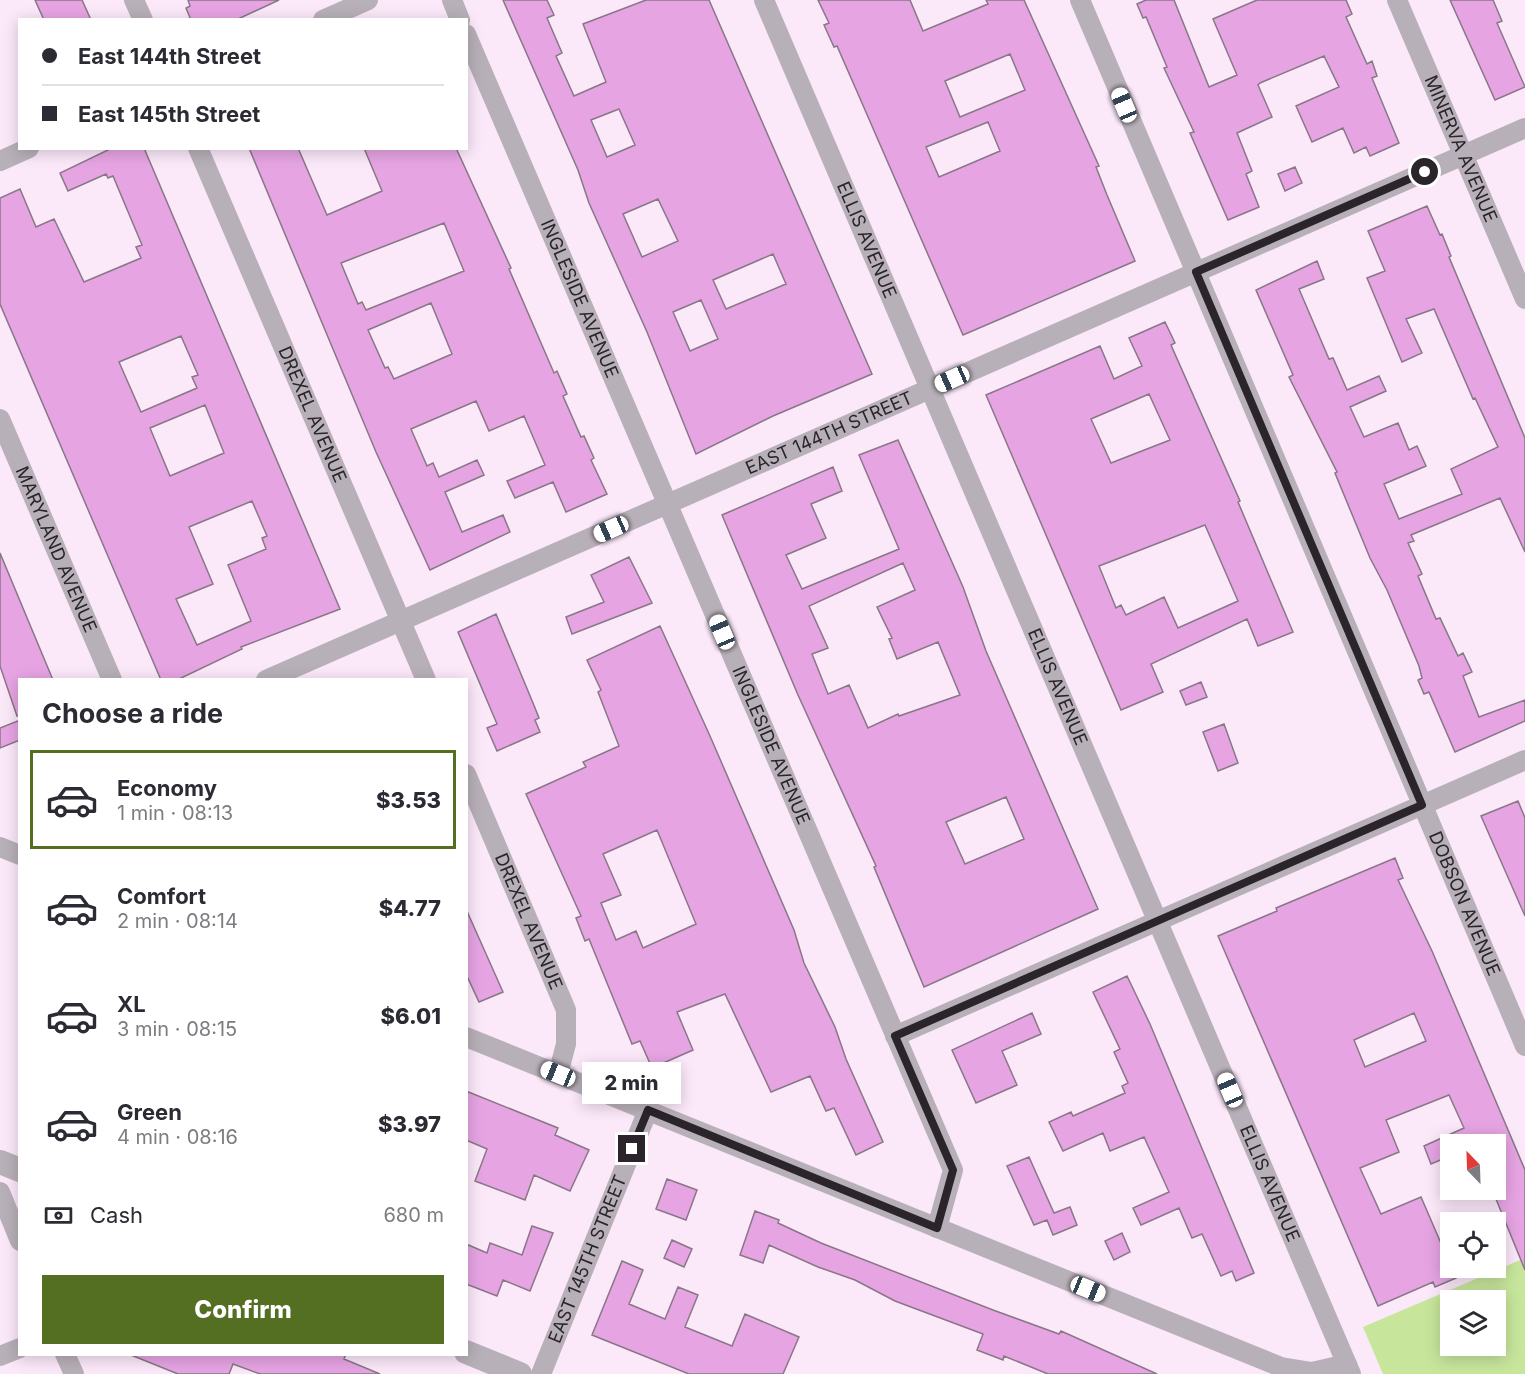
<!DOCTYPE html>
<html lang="en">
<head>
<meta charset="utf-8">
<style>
  body { margin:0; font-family:Inter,sans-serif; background:#f2f2f3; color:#2b2b33; height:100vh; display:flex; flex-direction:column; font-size:22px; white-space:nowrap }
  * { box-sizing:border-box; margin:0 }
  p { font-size:20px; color:#7c7c81 }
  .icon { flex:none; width:33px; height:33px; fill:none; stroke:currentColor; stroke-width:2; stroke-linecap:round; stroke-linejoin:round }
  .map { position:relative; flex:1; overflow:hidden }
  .drawer { position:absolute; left:18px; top:678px; width:450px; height:678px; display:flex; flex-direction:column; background:#fff; border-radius:0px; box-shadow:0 3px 15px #0003 }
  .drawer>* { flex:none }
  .top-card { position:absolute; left:18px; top:18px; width:450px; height:132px; border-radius:0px; box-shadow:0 3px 15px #0003; display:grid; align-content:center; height:132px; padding:0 24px; background:#fff }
  .needle { width:39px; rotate:337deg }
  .fabs { position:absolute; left:1440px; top:1134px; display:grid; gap:12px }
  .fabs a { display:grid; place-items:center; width:66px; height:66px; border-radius:0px; background:#fff; box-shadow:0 3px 15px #0003; font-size:30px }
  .end { position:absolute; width:27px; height:27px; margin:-14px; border:8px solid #2b242b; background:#fff; box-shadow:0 0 0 3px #fff }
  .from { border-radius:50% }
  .bubble { position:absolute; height:42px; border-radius:0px; background:#fff; box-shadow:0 3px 15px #0003; font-size:20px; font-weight:800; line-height:42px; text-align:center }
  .car { position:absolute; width:18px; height:36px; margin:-18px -9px; border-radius:8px; box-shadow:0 0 4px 2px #0007; background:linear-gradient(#fff 24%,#345 0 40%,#fff 0 76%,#345 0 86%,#fff 0) }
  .top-card b { display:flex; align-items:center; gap:21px; height:57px; font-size:22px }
  .top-card b+b { border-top:2px solid #e1e1e2 }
  .top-card i { width:15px; height:15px; background:#2b2b33 }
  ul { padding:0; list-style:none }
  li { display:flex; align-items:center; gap:18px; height:99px; margin:0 12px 9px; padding:0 12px; border:3px solid transparent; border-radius:0px }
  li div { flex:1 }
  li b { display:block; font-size:22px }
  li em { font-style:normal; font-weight:800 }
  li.on { border-color:#556f22 }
  li>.icon { width:54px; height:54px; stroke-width:1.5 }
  h2 { padding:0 24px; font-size:27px; line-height:72px }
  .pay { display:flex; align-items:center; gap:15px; height:66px; padding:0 24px; font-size:22px }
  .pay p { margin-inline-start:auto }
  .button { display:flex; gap:12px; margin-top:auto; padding:12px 24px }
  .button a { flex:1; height:69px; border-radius:0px; background:#556f22; color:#fff; font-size:24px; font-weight:800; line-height:69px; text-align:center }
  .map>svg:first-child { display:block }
  .green { fill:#c7e69c; fill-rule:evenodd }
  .building { fill:#e6a4e3; stroke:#887787; stroke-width:1.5; fill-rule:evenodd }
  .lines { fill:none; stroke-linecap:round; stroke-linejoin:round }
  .minor { stroke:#b8b0b8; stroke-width:20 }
  .tertiary { stroke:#b8b0b8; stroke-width:24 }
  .route { stroke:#2b242b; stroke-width:8 }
  .labels { text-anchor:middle; stroke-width:6; stroke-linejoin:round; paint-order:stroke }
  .street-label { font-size:18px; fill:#2b242b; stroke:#fff }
</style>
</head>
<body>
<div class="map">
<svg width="1525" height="1374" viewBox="0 0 1525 1374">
  <rect width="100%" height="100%" fill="#fbe8f9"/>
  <path class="green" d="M1525 1258V1374H1383L1363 1327ZM1450 1300H1496V1346H1450Z"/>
  <path class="building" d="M35 0H82L91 20H44Z
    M188 0H279L236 20H191L186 8 190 6Z
    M503 0H547L554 15 547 18 562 53 556 56 574 96 606 82 583 24 646 0H709L872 374 773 416 696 454 647 332 589 203 578 170ZM619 109 635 145 607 157 591 120ZM658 199 678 241 642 257 623 214ZM773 254 786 284 726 309 713 280ZM701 300 718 339 690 351 673 312Z
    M818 0H910L923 31 988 4 986 0H1024L1099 166 1096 167 1107 195 1135 261 963 335 855 87 837 46 834 47 824 25 829 23ZM1010 54 1025 90 960 117 945 81ZM988 122 1000 151 939 177 926 147Z
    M1146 0H1174L1209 87 1237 75 1213 19 1257 0H1346L1352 14 1346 17 1367 64 1372 61 1377 76 1372 78 1399 143 1370 156 1366 147 1354 153 1343 128 1312 142 1296 106 1339 87 1324 56 1260 83 1258 85 1272 117 1237 133 1252 171 1246 174 1259 207 1228 220 1190 133 1194 132 1164 68 1167 67 1146 17 1143 18 1137 4Z
    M1450 0H1493L1502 21 1497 23 1525 87 1495 100Z
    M112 148H144L340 609 241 647 242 649 177 680H161L0 304V198L20 189 36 227 54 219 84 282 141 258 136 247 142 245 113 176 108 178 106 174 68 191 60 173ZM181 336 198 375 192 377 197 388 141 412 119 362ZM205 405 224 453 170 476 150 428ZM252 501 267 536 262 538 266 549 228 565 251 621 197 645 176 599 213 584 189 527Z
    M249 148H298L327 215 382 191 364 148H456L511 268 509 269 554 373 557 371 567 394 563 396 581 437 584 436 594 458 591 460 607 494 566 512 553 482 515 498 507 481 545 465 524 416 489 431 476 401 411 429 427 466 433 463 439 477 477 460 484 475 445 492 462 532 503 515 510 532 430 570 376 452ZM444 223 464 271 366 310 362 302 358 304 341 263ZM431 303 452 354 394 379 388 367 385 368 368 330Z
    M1295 167 1302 183 1285 191 1278 174Z
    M1427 206 1440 235 1442 234 1451 256 1449 257 1525 438V552L1500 498 1411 535 1414 541 1408 543 1422 574 1418 576 1436 619 1440 618 1458 656 1463 653 1472 672 1463 676 1479 717 1525 700V721L1455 752 1429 692 1424 694 1418 680 1422 678 1419 666 1387 590 1370 558 1335 473 1337 472 1289 377 1293 375 1256 290 1317 261 1324 279 1299 289 1329 359 1333 358 1347 390 1379 376 1386 391 1350 407 1364 437 1398 423 1409 450 1417 446 1426 466 1384 484 1399 519 1462 494 1451 469 1498 447 1475 398 1473 399 1434 309 1406 319 1422 353 1402 362 1367 278 1385 271 1368 231Z
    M1165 322 1175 343 1171 345 1240 501 1238 502 1293 632 1258 646 1247 619 1151 664 1163 692 1121 710 986 395 1100 346 1114 379 1142 366 1129 338ZM1149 394 1170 440 1111 463 1091 419ZM1205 525 1238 601 1178 628 1164 597 1126 615 1121 605 1116 608 1099 566Z
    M898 440 963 587 986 651 1098 909 924 987 874 867 876 866 798 695 722 515 833 467 842 491 811 504 826 538 786 555 802 589 899 549 859 455ZM903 563 915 590 877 607 892 638 889 639 897 659 938 642 960 695 899 716 898 714 868 728 849 685 828 694 812 654 828 648 809 606ZM1006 797 1024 839 965 864 946 822Z
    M0 553 53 680H20V715L17 716 0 666Z
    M629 557 652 603 572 634 566 617 604 602 591 575Z
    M496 614 533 703 539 718 535 720 540 732 497 751 487 728 497 724 458 632Z
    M660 626 710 736 794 930 804 963 835 1027 846 1059 883 1142 856 1155 834 1108 826 1111 810 1076 771 1092 725 994 677 1012 693 1050 652 1068 640 1041 632 1044 589 939 585 941 576 918 581 916 526 794 586 767 583 762 619 746 598 692 601 690 587 660ZM657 830 696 924 643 948 636 931 616 940 601 903 621 895 603 854Z
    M1201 682 1207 697 1186 705 1180 691Z
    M20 720V740L0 748V728Z
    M1224 724 1238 763 1218 771 1203 732Z
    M1518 801 1525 818V916L1481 816Z
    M1395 858 1403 878 1398 880 1432 951 1525 1170V1270L1496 1199V1144H1450V1156L1431 1164 1424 1146 1464 1128 1449 1095 1386 1120 1399 1152 1360 1168 1381 1214 1421 1197 1456 1278 1435 1287 1433 1282 1378 1306 1218 936 1277 911 1276 908ZM1414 1013 1426 1041 1365 1067 1354 1040Z
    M466 909 503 992 479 1002 466 974Z
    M1127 976 1150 1024 1254 1273 1236 1281 1232 1271 1221 1276 1202 1234 1192 1238 1179 1208 1141 1225 1133 1208 1169 1192 1144 1137 1110 1151 1103 1133 1063 1151 1049 1122 1071 1112 1073 1116 1125 1093 1122 1086 1128 1083 1114 1052 1120 1049 1093 992Z
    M1032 1013 1041 1034 1002 1051 1017 1085 976 1103 952 1050Z
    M466 1091 558 1128 555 1135 589 1150 570 1191 534 1175 525 1200 475 1181 487 1149 466 1140Z
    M1029 1157 1054 1213 1070 1207 1077 1225 1053 1235 1047 1220 1034 1225 1007 1166Z
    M667 1179 697 1190 686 1220 656 1209Z
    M755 1211 779 1220 778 1223 821 1243 993 1310 1059 1334 1061 1331 1157 1374H1048L1004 1356 1003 1360 977 1350 983 1334 895 1301 855 1280 818 1267 769 1245 763 1263 740 1255Z
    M532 1226 553 1233 530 1291 503 1280 497 1296 466 1284V1244L487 1253 490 1243 522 1255Z
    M1122 1233 1130 1252 1114 1260 1105 1241Z
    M672 1240 692 1249 684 1267 664 1258Z
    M622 1261 643 1270 629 1304 665 1319 678 1287 698 1295 685 1327 732 1346 745 1314 799 1337 783 1374H689L592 1335Z
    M346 1354 344 1359 380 1374H260L233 1364 229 1374H178L131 1355Z"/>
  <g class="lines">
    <g class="minor">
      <path d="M134 0 143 20"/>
      <path d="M452 0 460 20"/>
      <path id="s1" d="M764 0 1351 1374"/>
      <path id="s2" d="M1080 0 1525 1046"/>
      <path id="s3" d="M1397 0 1525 299"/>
      <path d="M323 20 368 0"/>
      <path id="s4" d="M466 34 953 1170 937 1228"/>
      <path id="s5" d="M198 148 426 680"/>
      <path d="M0 161 29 148"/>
      <path id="s6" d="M0 419 112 680"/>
      <path id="s7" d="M266 680 1525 128"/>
      <path id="s8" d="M466 774 566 1010V1044L558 1074"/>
      <path d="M0 847 20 855"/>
      <path d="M895 1036 1525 760"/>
      <path d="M466 1037 1281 1367 1312 1372 1347 1364"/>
      <path d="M0 1192 20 1241"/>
      <path d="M65 1354 74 1374"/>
      <path d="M0 1356 20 1348"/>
      <path id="s9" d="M541 1374 648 1110"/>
    </g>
    <path class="tertiary" d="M0 1162 20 1170
      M466 1352 520 1374"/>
  </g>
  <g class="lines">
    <path class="route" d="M632 1149 648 1110 937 1228 953 1170 895 1036 1422 805 1196 272 1425 172"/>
  </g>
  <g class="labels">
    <g class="street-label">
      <text dy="6" stroke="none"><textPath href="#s3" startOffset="162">MINERVA AVENUE</textPath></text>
      <text dy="6" stroke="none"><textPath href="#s1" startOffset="261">ELLIS AVENUE</textPath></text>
      <text dy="6" stroke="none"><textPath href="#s4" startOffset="288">INGLESIDE AVENUE</textPath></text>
      <text dy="6" stroke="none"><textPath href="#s5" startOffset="290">DREXEL AVENUE</textPath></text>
      <text dy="6" stroke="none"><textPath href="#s7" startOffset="615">EAST 144TH STREET</textPath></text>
      <text dy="6" stroke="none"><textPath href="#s6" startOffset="142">MARYLAND AVENUE</textPath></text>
      <text dy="6" stroke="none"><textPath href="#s1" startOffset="747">ELLIS AVENUE</textPath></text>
      <text dy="6" stroke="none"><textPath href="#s4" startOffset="774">INGLESIDE AVENUE</textPath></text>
      <text dy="6" stroke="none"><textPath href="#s2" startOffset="982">DOBSON AVENUE</textPath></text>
      <text dy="6" stroke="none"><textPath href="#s8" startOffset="160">DREXEL AVENUE</textPath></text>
      <text dy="6" stroke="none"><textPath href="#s1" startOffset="1287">ELLIS AVENUE</textPath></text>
      <text dy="6" stroke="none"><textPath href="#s9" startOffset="124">EAST 145TH STREET</textPath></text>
    </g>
  </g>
</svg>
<div class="fabs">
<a><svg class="needle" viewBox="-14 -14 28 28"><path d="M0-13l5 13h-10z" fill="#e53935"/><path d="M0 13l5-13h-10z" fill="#7c7c81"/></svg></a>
<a><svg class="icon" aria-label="locate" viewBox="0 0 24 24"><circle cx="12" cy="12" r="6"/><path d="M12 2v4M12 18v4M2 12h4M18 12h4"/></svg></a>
<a><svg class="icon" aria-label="layers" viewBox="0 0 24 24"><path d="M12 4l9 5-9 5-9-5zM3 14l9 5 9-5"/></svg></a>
</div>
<i class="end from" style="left:1425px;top:172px"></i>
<i class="end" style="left:632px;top:1149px"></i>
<div class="bubble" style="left:582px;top:1062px;width:99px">2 min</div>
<i class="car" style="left:1124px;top:105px;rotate:337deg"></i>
<i class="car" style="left:952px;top:379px;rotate:246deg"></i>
<i class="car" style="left:611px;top:529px;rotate:246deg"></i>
<i class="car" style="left:722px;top:632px;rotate:337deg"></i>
<i class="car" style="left:558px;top:1074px;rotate:292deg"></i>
<i class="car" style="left:1230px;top:1090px;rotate:337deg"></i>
<i class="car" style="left:1088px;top:1289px;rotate:112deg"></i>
<div class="top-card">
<b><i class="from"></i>East 144th Street</b>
<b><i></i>East 145th Street</b>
</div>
<section class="drawer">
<h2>Choose a ride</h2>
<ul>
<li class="on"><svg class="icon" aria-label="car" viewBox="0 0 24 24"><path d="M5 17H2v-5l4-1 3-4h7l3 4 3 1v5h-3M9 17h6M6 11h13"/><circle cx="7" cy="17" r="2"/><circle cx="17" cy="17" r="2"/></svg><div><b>Economy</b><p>1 min · 08:13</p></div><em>$3.53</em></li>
<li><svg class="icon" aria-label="car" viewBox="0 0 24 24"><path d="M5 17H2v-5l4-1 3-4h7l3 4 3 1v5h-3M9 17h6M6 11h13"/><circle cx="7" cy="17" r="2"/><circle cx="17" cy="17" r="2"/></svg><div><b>Comfort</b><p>2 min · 08:14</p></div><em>$4.77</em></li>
<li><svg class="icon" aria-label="car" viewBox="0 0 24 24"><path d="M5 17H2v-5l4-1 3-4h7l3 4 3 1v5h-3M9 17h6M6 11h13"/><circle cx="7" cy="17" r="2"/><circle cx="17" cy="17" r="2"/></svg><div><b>XL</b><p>3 min · 08:15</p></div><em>$6.01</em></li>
<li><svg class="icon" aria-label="car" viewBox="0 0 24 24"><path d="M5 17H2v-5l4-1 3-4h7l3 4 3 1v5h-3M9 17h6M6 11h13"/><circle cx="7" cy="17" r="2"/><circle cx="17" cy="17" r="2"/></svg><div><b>Green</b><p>4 min · 08:16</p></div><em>$3.97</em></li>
</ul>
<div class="pay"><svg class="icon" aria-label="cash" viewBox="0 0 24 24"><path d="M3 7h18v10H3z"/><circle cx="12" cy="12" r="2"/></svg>Cash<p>680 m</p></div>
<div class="button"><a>Confirm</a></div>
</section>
</div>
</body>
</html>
